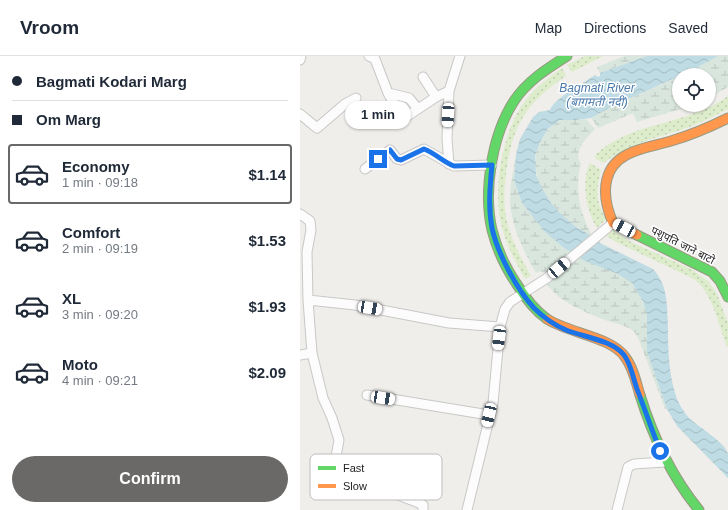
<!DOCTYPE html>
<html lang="en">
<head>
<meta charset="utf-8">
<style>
  body { margin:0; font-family:Arial,"Noto Sans Devanagari",sans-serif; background:#f2f2f3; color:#1f2937; height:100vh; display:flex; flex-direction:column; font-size:15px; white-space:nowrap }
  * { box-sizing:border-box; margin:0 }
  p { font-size:13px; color:#747a83 }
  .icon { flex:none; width:22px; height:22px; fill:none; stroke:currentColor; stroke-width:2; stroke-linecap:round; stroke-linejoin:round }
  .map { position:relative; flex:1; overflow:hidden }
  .sheet { display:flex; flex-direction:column; background:#fff; width:300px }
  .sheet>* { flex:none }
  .hud { display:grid; align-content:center; height:88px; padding:0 12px; background:#fff }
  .buttons { position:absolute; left:372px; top:12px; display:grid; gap:8px }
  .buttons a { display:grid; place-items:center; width:44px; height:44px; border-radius:50%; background:#fff; box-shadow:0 1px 3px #0004; font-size:20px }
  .end { position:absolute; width:18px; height:18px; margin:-9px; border:5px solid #1a73e8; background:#fff; box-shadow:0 0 0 2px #fff }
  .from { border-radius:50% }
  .bubble { position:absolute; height:28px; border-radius:14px; background:#fff; box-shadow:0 1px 3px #0004; font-size:13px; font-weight:700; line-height:28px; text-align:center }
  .car { position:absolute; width:12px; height:24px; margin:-12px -6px; border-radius:5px; box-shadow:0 0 3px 1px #0007; background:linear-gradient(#fff 24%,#345 0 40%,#fff 0 76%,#345 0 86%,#fff 0) }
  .hud b { display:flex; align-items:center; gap:14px; height:38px; font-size:15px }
  .hud b+b { border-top:1px solid #e0e1e3 }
  .hud i { width:10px; height:10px; background:#1f2937 }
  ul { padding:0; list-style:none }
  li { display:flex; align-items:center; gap:12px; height:60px; margin:0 8px 6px; padding:0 4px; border:2px solid transparent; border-radius:4px }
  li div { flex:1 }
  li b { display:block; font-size:15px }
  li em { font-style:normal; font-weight:700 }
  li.selected { border-color:#6a6968 }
  li>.icon { width:36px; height:36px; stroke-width:1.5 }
  .button { display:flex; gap:8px; margin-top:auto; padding:8px 12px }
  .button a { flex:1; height:46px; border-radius:24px; background:#6a6968; color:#fff; font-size:16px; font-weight:700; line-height:46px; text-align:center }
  header { display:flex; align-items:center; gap:24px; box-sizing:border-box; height:56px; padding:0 20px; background:#fff; border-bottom:1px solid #e0e1e3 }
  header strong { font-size:19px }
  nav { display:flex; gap:22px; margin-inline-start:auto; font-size:14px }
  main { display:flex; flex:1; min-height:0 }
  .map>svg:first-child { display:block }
  .grass { fill:url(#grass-dots) }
  .wetland { fill:url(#wetland-marsh) }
  .water { fill:url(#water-waves) }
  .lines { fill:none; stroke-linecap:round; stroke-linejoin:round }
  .street-casing { stroke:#c9c8c7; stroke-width:11 }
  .fast-casing { stroke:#999a82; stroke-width:11 }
  .slow-casing { stroke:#999a82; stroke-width:11 }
  .street { stroke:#fdfcfc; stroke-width:9 }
  .fast { stroke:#63d668; stroke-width:9 }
  .slow { stroke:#ff974d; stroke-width:9 }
  .route { stroke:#1a73e8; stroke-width:5 }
  .labels { text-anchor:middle; stroke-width:3; stroke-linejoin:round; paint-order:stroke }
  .street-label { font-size:11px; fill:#222; stroke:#fff }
  .water-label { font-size:12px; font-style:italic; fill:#4a7aab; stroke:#fff }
  .key { fill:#fff; stroke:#bdbdbd; stroke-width:1 }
  .key-label { font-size:11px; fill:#222 }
</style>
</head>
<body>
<header>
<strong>Vroom</strong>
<nav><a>Map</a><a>Directions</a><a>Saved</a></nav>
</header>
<main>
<section class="sheet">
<div class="hud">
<b><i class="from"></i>Bagmati Kodari Marg</b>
<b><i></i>Om Marg</b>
</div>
<ul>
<li class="selected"><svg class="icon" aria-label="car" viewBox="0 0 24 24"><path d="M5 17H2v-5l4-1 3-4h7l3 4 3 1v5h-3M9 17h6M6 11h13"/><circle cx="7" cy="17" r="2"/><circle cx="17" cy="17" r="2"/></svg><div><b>Economy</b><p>1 min · 09:18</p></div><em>$1.14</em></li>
<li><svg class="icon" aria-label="car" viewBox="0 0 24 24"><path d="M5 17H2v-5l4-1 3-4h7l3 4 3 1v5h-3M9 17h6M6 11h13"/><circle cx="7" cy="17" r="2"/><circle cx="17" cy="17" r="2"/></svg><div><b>Comfort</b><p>2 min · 09:19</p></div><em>$1.53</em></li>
<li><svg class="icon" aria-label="car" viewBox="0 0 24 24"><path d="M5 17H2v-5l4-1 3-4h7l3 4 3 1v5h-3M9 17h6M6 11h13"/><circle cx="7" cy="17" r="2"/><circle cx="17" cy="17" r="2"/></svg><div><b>XL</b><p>3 min · 09:20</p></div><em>$1.93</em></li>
<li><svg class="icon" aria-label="car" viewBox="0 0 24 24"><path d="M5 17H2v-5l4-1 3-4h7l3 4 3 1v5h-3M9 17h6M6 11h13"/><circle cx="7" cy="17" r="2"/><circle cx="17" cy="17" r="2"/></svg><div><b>Moto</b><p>4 min · 09:21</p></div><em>$2.09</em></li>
</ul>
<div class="button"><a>Confirm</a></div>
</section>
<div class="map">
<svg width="428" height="454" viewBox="0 0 428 454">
  <defs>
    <pattern id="grass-dots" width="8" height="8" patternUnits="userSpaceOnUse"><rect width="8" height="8" fill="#ddeccb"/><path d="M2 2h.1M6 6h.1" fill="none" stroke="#bdcaae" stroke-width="1.8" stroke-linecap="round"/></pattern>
    <pattern id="wetland-marsh" width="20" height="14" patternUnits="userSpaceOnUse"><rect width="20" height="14" fill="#d9e6de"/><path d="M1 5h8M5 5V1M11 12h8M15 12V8" fill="none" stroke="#bac5be"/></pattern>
    <pattern id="water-waves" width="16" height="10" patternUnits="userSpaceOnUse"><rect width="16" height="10" fill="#bfdbe3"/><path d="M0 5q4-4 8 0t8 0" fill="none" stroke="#a4bcc2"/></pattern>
  </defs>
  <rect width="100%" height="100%" fill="#f0eeeb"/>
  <path class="grass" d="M285 0H303L272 16 267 9Z
    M262 12 266 20C226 47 212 69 206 118 204 135 203 152 208 170 213 187 222 204 231 220L225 223C216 206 205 187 201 167 193 133 202 79 222 49 233 34 247 22 262 12Z
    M428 40V53C416 59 404 65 392 70 362 81 329 86 304 107L296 103 295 99C332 64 389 70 428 40Z
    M290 107 301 114C296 134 295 145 306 163L297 172C286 156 281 124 290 107Z
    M312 173 329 185 391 213 408 225 417 238 428 267V290L427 291C419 270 412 234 392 222L316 186 305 179Z"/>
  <path class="wetland" d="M324 0H347L300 17 297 11Z
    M418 0H428V31L409 42V19H382Z
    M379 20V49H394L337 66 333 57 298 72 291 62 313 50Z
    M286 63 295 73C287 82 272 95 281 108 274 136 280 155 292 180 286 177 280 174 276 171 249 151 220 112 244 80 248 74 255 65 262 64 269 63 278 64 286 63Z
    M216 98 214 124 222 147 244 175 306 213 324 221 332 227 337 234 343 245 347 259V296L367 353H365L339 284C337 280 335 276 332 274 325 269 316 268 308 265 289 258 258 246 247 228L250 223 241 215 236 217C224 196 212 172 210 147 209 131 214 113 216 98Z"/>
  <path class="water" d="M347 0H418L385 18 379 19V20L313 50 291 62 275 64H260L248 73 240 86 235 100 236 119 243 134 251 147 262 159 276 171 292 180 300 187 353 213C368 229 367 249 368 270 368 296 369 329 381 351 384 355 387 360 390 363 399 371 426 387 428 398 428 405 428 415 428 422L377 370 367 353 347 296V259L343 245 332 227 318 218 285 205 263 191 244 175 222 147 214 124 216 98 220 83 233 61 239 56 250 54C253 43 285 26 295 19L298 21 300 20V17Z"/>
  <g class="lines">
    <g class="street-casing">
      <path id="street" d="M69 0 75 3 88 37 103 63 136 41 149 35 147 83 149 108
        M0 4 1 0
        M123 21 136 41
        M149 35 160 0
        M88 37 109 42 118 53
        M0 58 17 72 45 48 56 42
        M65 113 90 94 97 103 101 104 124 93 154 110 192 109
        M0 158 10 165 11 174 7 196 8 244 12 297 23 342 32 362 39 384 35 406 37 412 40 417 114 445 123 449V454
        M8 244 55 249 149 267 200 271
        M0 299 12 297
        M67 339 189 359
        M167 454 193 347 200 271 205 253 210 246 247 222 313 167
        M317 454 328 411 334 408 365 406"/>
    </g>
    <g class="fast-casing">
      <path id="fast" d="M337 179 412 216 420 225 428 241
        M247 263C234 254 224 240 216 227 205 211 197 193 192 174 183 135 192 79 214 45 227 25 248 12 267 0
        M340 339C353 381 371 420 399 454"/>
    </g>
    <g class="slow-casing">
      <path id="slow" d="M337 179 313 167C307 153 303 138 307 123 314 94 348 92 371 85 391 79 410 71 428 62
        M247 263C268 277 312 281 325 301 333 311 336 326 340 339"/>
    </g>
    <use href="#street" class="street"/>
    <use href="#fast" class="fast"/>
    <use href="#slow" class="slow"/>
  </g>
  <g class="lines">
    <path class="route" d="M78 103 90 94 97 103 101 104 124 93C135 97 143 106 154 110L192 109C190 130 188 151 192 172 197 196 217 234 234 252 243 261 254 269 266 274 283 281 312 284 324 299 331 308 333 322 337 333 345 354 352 374 360 395"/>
  </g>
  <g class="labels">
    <g class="street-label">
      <text transform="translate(383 189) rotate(27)" y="4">पशुपति जाने बाटो</text>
    </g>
    <g class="water-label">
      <text x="297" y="36">Bagmati River<tspan x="297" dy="14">(बागमती नदी)</tspan></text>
    </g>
  </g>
  <rect x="10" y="398" width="132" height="46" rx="6" class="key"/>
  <rect x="18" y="410" width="18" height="4" fill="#63d668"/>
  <rect x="18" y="428" width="18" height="4" fill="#ff974d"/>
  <g class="key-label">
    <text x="43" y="416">Fast</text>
    <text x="43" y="434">Slow</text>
  </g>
</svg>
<div class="buttons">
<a><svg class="icon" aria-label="locate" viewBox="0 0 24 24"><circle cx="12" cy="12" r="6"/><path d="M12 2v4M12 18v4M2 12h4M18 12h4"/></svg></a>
</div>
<i class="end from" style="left:360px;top:395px"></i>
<i class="end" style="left:78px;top:103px"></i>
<div class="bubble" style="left:45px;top:45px;width:66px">1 min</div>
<i class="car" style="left:148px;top:59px;rotate:183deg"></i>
<i class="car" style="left:324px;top:172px;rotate:298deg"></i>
<i class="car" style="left:259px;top:212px;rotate:50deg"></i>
<i class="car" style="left:70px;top:252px;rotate:100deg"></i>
<i class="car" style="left:199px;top:282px;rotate:187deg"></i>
<i class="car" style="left:83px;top:342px;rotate:99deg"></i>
<i class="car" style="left:189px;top:359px;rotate:193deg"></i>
</div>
</main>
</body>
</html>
